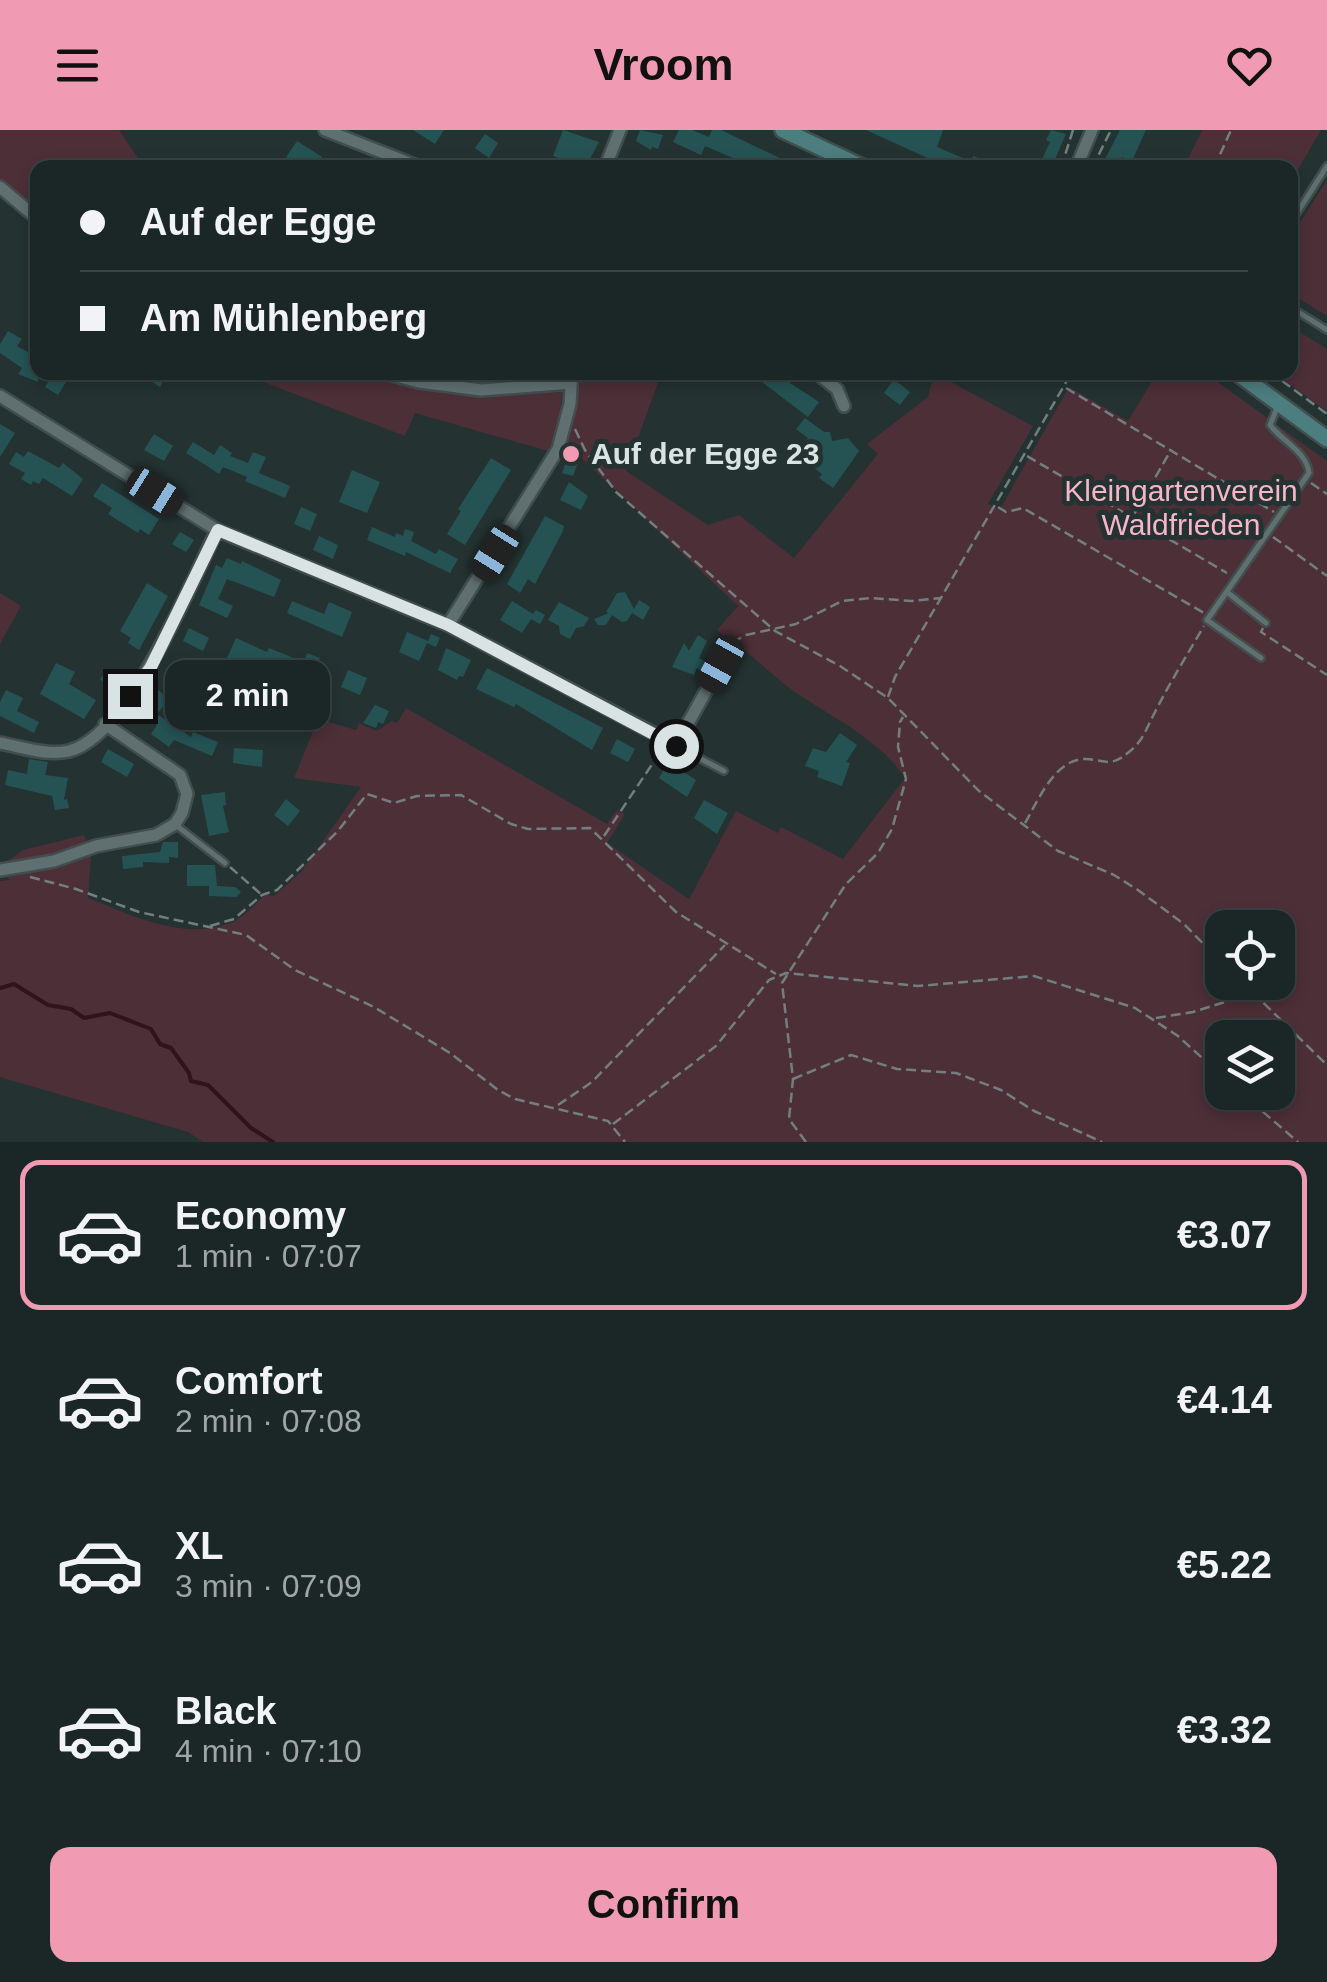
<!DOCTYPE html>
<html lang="en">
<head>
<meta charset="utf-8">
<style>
  body { margin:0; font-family:Helvetica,sans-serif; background:#283232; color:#f1f3f6; height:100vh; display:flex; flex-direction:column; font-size:38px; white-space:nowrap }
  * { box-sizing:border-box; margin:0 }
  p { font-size:32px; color:#a0a5a7 }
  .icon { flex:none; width:55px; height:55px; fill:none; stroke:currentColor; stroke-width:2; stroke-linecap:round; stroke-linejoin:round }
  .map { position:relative; height:1012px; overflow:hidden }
  .sheet { display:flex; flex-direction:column; background:#1b2626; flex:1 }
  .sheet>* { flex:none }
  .banner { position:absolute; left:30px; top:30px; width:1268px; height:220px; border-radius:20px; box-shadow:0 5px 15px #0003,0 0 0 2px #394343; display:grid; align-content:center; height:220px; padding:0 50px; background:#1b2626 }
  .fabs { position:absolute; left:1205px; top:780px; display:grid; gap:20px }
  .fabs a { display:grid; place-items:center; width:90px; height:90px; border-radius:20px; background:#1b2626; box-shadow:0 5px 15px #0003,0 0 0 2px #394343; font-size:50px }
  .end { position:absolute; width:45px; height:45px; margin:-22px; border:12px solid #dae3e3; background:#111; box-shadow:0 0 0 5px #111 }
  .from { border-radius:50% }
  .bubble { position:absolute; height:70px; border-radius:20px; background:#1b2626; box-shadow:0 5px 15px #0003,0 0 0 2px #394343; font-size:32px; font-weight:700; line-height:70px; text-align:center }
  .car { position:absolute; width:30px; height:60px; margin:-30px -15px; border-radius:12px; box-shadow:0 0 8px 2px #0007; background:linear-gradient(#222 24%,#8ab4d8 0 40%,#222 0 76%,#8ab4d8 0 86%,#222 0) }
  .banner b { display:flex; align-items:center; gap:35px; height:95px; font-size:38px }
  .banner b+b { border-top:2px solid #394343 }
  .banner i { width:25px; height:25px; background:#f1f3f6 }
  ul { padding:18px 0 0; list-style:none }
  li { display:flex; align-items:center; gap:30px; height:150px; margin:0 20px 15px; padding:0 30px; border:5px solid transparent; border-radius:20px }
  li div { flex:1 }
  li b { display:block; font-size:38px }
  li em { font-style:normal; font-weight:700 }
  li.active { border-color:#f09ab4 }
  li>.icon { width:90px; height:90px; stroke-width:1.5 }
  .cta { display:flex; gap:20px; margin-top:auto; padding:20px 50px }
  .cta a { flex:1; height:115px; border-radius:20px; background:#f09ab4; color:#111; font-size:40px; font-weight:700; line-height:115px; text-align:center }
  header { display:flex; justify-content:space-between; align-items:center; height:130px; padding:0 50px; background:#f09ab4; color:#111; font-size:45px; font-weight:700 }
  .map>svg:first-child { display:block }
  .green { fill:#4d2f38; fill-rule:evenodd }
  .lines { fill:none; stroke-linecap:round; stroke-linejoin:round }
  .stream { stroke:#30131d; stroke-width:4 }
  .building { fill:#255354 }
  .lane-casing { stroke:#424e4e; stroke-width:10 }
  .street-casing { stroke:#424e4e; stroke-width:16 }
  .secondary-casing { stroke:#424e4e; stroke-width:20 }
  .path { stroke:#737f7f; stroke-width:2.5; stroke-dasharray:10 5; stroke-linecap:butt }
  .lane { stroke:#607070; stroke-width:5 }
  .street { stroke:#607070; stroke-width:11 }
  .secondary { stroke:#4c7e7f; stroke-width:15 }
  .route { stroke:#dae3e3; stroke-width:12 }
  .poi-dot { fill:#f09ab4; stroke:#243232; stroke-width:4 }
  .labels { text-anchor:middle; stroke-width:10; stroke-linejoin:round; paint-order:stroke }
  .poi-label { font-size:30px; font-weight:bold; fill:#dae3e3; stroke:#243232; text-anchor:start }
  .park-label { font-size:30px; fill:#f7b5c8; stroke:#243232 }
</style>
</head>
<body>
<header><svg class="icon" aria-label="menu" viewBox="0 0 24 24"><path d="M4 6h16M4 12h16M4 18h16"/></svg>Vroom<svg class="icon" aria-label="heart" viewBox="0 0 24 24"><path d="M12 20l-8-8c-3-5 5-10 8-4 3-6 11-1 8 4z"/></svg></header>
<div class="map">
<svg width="1327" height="1012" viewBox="0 0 1327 1012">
  <rect width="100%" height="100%" fill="#243232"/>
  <path class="green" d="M0 0H119L144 37 38 38 37 82 0 50Z
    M1202 0H1321L1290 53V38L1184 37Z
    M1327 50V186L1290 163V108Z
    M1290 196 1327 219V281L1274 243 1290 242Z
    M274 242 369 243 401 252 563 258 559 295 548 321 415 283 405 306 245 245Z
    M405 243 563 242V243C521 260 450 251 405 243Z
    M578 243H631L658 253 626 341 708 395 739 385 794 428 878 324 867 314 928 267 934 243 1033 296 988 374 1000 379 1069 257 1128 291 1157 243H1205L1327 331V1012H203L188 1002 0 947V751L9 750 4 734 23 720 84 705 91 726 88 768C132 785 179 810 228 794 242 790 255 774 266 764L274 766 301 742 361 657 294 648 318 589 356 600 359 593 377 601 392 591 397 593 406 578 607 694 617 680 625 684 607 713 689 769 736 681 778 703 781 697 843 729 905 648C879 609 833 588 795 562 776 549 759 532 741 517L739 510 723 505 717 500 738 476 575 322 565 317 570 302ZM1222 798H1278V852H1222ZM1222 908H1278V962H1222Z
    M0 463 21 476 0 514Z"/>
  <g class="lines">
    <path class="stream" d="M0 858 14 854 48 875 71 879 84 888 110 883 151 899 160 914 171 918 189 943 191 951 208 955 251 998 273 1012"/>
  </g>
  <path class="building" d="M413 0H444L435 14Z
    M563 0 599 12 585 38H566L568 32 553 26Z
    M640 0 663 5 658 19 652 17 651 20 636 11Z
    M679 0H692L709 7 712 0H721L801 38H756L705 16 701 25 673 12Z
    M866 0H943L937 17 972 32 973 26 984 30 983 38H942L943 35Z
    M1051 0 1066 4 1055 29 1058 31 1055 38H1038L1050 12 1046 10Z
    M1120 0H1146L1132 31 1122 27 1117 38H1108L1102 35Z
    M485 4 498 13 489 28 475 18Z
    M297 11 322 27 318 38H302L286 27Z
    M8 201 22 209 17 216 38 228V252L18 244 22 238 0 223V214Z
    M137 242H168L160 257Z
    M753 242H784L793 249 790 253 819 272 808 287 762 252 765 248Z
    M53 244 66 252 58 265 45 257Z
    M894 249 910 262 900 275 884 263Z
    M805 288 824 302H830L832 311 848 308 859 321 833 358 819 348 822 344 801 328 809 317 804 313 808 308 796 299Z
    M0 294 15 303 0 327Z
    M154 304 173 316 164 331 144 320Z
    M193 312 214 325 220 315 232 323 230 326 248 333 253 322 266 327 259 343 290 356 285 368 245 351 247 347 223 337 219 344 207 336 186 323Z
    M28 321 59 338 63 333 83 349 72 366 43 348 39 354 33 351 31 355 21 349 25 343 9 334 16 322 24 327Z
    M568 326 579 330 573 346 562 343Z
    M491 328 511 340 465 415 447 404 461 381 458 379Z
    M352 340 380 352 367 383 339 372Z
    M569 352 588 366 581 380 560 370Z
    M102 353 159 389 149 405 140 399 138 403 108 384 112 378 93 366Z
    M301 377 317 384 310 401 294 394Z
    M545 386 564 396 563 401 535 454 528 449 520 463 507 454Z
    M372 397 395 407 396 403 403 406 405 399 414 402 411 411 436 424 439 419 458 429 450 443 406 422 405 426 367 410Z
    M180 402 194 410 186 422 172 414Z
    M319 406 338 415 333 429 313 420Z
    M227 428 241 434 242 431 281 450 274 467 227 449 218 469 233 476 227 488 199 475 216 435 222 438Z
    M147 453 168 466 139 520 128 513 131 508 120 501Z
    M625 462 634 479 639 470 650 477 643 490 632 483 627 491 622 492 612 485 606 495H598L594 489 609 483 606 482 617 463Z
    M292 471 324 484 329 472 352 482 342 507 287 483Z
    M512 471 533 484 536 480 545 485 540 494 531 489 522 503 500 490Z
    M559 472 589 488 584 496 576 498 570 509 560 504 559 496 548 490Z
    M189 498 209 508 203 521 183 511Z
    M407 502 428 511 431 504 440 508 436 517 427 513 419 531 399 522Z
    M698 505 707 511 699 528 706 532 701 541 697 538 694 545 672 537 684 513 689 521Z
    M236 508 267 522 269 518 294 528 283 554 265 546 268 541 250 534 248 539 226 530Z
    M446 518 471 530 463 547 459 546 457 550 438 540Z
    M307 523 320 528 316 539 320 541 317 549 323 551 318 565 301 558 310 537 303 535Z
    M56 533 75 542 69 554 96 570 84 589 40 564Z
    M487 538 603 598 592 620 516 574 514 577 476 559Z
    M109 539 120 549 111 559 100 549Z
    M348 540 367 548 360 565 341 557Z
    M6 560 23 568 17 581 39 592 34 603 0 586V572Z
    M158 560 169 569 157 584 191 607 193 602 218 612 212 626 174 610 169 617 151 604 157 595 136 577 140 572 144 575Z
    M375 575 389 581 383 594 378 592 376 598 363 593Z
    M840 603 857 615 846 632 850 633 842 656 817 647 819 641 805 636 813 618 826 622Z
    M617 609 635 619 628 632 610 623Z
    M234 618 263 620 262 637 233 633Z
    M108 619 134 634 127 647 101 632Z
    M29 629 48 632 45 645 68 648 64 670 67 669 69 678 55 680 52 666 5 655 8 640 27 644Z
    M668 632 696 650 687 667 659 648Z
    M225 662 226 675 223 676 229 702 209 706 201 665Z
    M286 669 300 681 288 696 274 685Z
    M704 670 728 683 717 704 694 688Z
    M163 712H178V728L169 727V733L143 732V737L123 739 122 726 160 722Z
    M187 735H215L217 756 235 757 241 762 236 767 209 766V756H187Z"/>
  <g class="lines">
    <g class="lane-casing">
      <path id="lane" d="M1290 94 1327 36
        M1290 177 1327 200
        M1227 462 1266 493
        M1261 528 1207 490 1309 343C1307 322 1282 311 1270 295L1277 278
        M678 617 724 641
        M177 696 225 733"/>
    </g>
    <g class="street-casing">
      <path id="street" d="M325 0 422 38
        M605 38 620 0
        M1076 38 1092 0
        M0 57 38 89
        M381 242 419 252 481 260 571 253
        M815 242 837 259 844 276
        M0 266 217 400 448 495 676 615 721 534
        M448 495 558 319 570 274 572 242
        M0 613C22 617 46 626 69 621 129 606 191 453 217 400
        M0 740 54 731 96 716 156 705 175 694 182 683 187 664 180 645 105 594"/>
    </g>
    <g class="secondary-casing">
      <path id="secondary" d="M783 0 864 38
        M1236 242 1327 309"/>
    </g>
    <path class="path" d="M1061 38 1073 0
      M1092 38 1111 0
      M1214 38 1231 0
      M1215 242 1225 251
      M1270 242 1327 284
      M1066 258 1274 382
      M575 299 585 320 616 362 775 501 840 536 888 568 979 661 1058 721 1114 745 1138 760 1184 794 1222 833
      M1027 326 1227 443
      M1311 353 1327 364
      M998 377 1006 382 1023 378 1204 483
      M1133 386 1171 320
      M1273 407 1327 446
      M1263 498 1261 502 1327 545
      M726 526 733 512 746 505 796 494 842 471 871 468 912 471 941 468
      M888 567 895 547 1072 242
      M1025 693C1038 671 1055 628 1086 629 1106 630 1110 638 1129 622 1143 611 1146 599 1154 584 1169 554 1187 525 1204 496
      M604 706 661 621
      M230 737 262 765
      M30 747 76 759 139 782 246 805 295 840 374 877 450 923 498 960 515 969 608 991 625 1012
      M210 796 234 789 262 765 277 760 337 702 367 664 394 673 417 666 461 665 511 694 528 699 590 698 676 782 776 844
      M1242 852 1327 935
      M1156 888 1193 882 1250 864
      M793 949 851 925 897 939 956 943 1001 960 1034 981 1102 1012
      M1240 962 1298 1012
      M558 975 592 952 725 815
      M613 994 716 916 769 850 786 843 918 856 1034 846 1135 878 1178 906 1222 946
      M806 1012 789 989 793 949 782 853 846 754 878 723 892 699 906 649 898 617 900 592 903 587"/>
    <use href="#lane" class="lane"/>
    <use href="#street" class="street"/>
    <use href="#secondary" class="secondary"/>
  </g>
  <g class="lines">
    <path class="route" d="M130 566 151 537 218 400 448 495 676 616"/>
  </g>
  <circle class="poi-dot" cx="571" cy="324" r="10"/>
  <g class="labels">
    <g class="poi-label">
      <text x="591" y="334">Auf der Egge 23</text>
    </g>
    <g class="park-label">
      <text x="1181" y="371">Kleingartenverein<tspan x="1181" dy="34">Waldfrieden</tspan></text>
    </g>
  </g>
</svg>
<div class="fabs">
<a><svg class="icon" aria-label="locate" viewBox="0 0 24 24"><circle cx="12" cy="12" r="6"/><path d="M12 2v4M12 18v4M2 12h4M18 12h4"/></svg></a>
<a><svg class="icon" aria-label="layers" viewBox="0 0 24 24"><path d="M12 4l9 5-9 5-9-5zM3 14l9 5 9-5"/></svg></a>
</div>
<i class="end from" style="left:676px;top:616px"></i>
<i class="end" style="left:130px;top:566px"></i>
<div class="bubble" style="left:165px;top:530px;width:165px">2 min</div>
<i class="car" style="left:155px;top:362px;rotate:122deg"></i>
<i class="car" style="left:495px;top:423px;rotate:212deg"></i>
<i class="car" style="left:721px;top:534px;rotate:209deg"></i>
<div class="banner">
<b><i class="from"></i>Auf der Egge</b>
<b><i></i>Am Mühlenberg</b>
</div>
</div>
<section class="sheet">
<ul>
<li class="active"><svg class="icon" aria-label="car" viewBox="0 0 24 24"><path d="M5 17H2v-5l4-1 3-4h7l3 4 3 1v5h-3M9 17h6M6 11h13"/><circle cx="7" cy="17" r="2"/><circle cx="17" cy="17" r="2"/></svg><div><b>Economy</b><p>1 min · 07:07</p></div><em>€3.07</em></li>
<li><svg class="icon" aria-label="car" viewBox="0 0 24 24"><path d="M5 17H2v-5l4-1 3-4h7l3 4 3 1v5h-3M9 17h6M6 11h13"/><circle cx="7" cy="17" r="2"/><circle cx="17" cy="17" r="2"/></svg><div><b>Comfort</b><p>2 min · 07:08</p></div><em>€4.14</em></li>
<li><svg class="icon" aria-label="car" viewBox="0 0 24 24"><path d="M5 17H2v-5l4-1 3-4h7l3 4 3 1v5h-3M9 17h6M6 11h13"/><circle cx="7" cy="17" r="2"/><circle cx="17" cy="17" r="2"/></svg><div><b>XL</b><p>3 min · 07:09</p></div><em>€5.22</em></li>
<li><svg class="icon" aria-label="car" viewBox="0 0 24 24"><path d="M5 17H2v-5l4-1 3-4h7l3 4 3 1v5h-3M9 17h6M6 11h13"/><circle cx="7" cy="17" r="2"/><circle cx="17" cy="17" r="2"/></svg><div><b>Black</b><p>4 min · 07:10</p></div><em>€3.32</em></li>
</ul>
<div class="cta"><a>Confirm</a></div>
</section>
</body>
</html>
